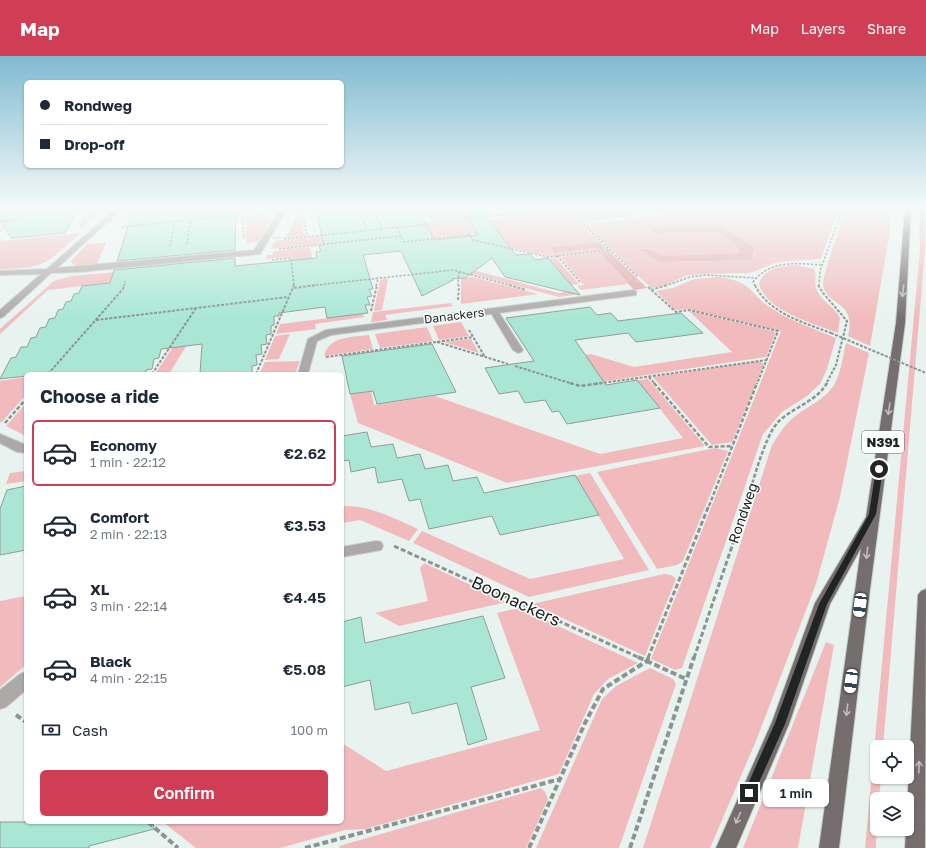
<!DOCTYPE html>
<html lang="en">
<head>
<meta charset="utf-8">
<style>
  body { margin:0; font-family:"Golos Text",sans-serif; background:#f6f6f7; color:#1f2937; height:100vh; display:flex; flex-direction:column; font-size:15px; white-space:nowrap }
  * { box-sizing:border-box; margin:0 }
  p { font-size:13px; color:#747a83 }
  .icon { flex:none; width:22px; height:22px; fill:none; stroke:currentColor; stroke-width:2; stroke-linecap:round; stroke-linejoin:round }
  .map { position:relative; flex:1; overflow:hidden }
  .side { position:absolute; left:24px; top:316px; width:320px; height:452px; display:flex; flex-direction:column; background:#fff; border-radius:6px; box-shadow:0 1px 3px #0004 }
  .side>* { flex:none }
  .banner { position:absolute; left:24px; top:24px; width:320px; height:88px; border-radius:6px; box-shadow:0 1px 3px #0004; display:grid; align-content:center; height:88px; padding:0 16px; background:#fff }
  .buttons { position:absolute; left:870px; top:684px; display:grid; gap:8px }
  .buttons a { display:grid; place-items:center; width:44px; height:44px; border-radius:6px; background:#fff; box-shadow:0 1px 3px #0004; font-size:20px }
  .end { position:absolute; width:18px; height:18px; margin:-9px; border:5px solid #202423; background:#fff; box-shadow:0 0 0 2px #fff }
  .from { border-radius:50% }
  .bubble { position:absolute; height:28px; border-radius:6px; background:#fff; box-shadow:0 1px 3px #0004; font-size:13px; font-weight:600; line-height:28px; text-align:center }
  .car { position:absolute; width:12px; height:24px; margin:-12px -6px; border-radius:5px; box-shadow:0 0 3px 1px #0007; background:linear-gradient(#fff 24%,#345 0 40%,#fff 0 76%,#345 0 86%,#fff 0) }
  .banner b { display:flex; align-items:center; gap:14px; height:38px; font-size:15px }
  .banner b+b { border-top:1px solid #e0e1e3 }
  .banner i { width:10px; height:10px; background:#1f2937 }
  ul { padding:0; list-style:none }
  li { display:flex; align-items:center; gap:12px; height:66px; margin:0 8px 6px; padding:0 8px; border:2px solid transparent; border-radius:6px }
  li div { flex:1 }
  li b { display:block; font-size:15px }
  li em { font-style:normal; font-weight:600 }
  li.active { border-color:#cf3e54 }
  li>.icon { width:36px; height:36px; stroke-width:1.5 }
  h2 { padding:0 16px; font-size:18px; line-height:48px }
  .pay { display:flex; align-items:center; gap:10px; height:44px; padding:0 16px; font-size:15px }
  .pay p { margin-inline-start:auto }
  .action { display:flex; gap:8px; margin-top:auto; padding:8px 16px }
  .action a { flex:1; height:46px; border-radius:6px; background:#cf3e54; color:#fff; font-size:16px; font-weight:600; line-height:46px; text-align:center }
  header { display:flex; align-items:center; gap:24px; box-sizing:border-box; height:56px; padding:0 20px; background:#cf3e54; color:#fff }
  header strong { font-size:19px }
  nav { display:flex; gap:22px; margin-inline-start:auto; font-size:14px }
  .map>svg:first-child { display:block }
  .green { fill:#f1bbbd; fill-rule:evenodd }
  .forest { fill:#e1a8aa }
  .building { fill:#a9e7d4; stroke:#929c99 }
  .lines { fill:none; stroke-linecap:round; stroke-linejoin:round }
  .lane-casing { stroke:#c4ceca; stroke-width:2 }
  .street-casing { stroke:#c4ceca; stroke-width:2 }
  .primary-casing { stroke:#c4ceca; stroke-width:2 }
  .path-far4 { stroke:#8c9491; stroke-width:1.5; stroke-dasharray:2.5 1.5; stroke-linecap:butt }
  .path-far3 { stroke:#8c9491; stroke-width:2; stroke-dasharray:3 1.5; stroke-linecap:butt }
  .path-far2 { stroke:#8c9491; stroke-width:2.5; stroke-dasharray:4 2; stroke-linecap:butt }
  .path-far1 { stroke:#8c9491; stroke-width:3; stroke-dasharray:5 2.5; stroke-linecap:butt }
  .path { stroke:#8c9491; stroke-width:4; stroke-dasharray:6 3; stroke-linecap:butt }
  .lane { fill:#ada9a9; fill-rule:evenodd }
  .street { fill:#ada9a9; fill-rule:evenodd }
  .primary { fill:#766d6e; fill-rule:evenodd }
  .path-bridge { stroke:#8c9491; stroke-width:2; stroke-dasharray:3 1.5; stroke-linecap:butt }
  .oneway { stroke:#bfbdbd }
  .route { fill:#202423 }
  .labels { text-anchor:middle; stroke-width:3; stroke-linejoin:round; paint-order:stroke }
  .far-street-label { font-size:12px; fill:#202423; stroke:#fafffd }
  .shield { fill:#fafffd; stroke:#616664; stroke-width:1 }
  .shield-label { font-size:13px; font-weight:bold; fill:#202423 }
  .street-label { font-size:14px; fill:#202423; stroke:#fafffd }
  .near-street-label { font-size:17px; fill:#202423; stroke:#fafffd }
</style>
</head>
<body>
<header>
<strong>Map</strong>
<nav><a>Map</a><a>Layers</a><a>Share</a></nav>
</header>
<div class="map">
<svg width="926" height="792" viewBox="0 0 926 792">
  <rect width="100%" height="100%" fill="#e8f3ef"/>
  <path class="green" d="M88 152H105L82 172H78Z
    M290 152H299L305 180 272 183 273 181H286L299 157H287Z
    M426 152H460L468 162 435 167Z
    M568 152H626L637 160 583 166Z
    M654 152H839L821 203C806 204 790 204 775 207 765 210 758 215 748 217L700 218 685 220 666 229 651 232 584 168 663 159ZM720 170 750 204 660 206 650 193 663 200 739 197V194C732 186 724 179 714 176L655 177Z
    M847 152H891L889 181 870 290 848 280C857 244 826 250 823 229 822 218 843 166 847 152Z
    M919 152H925V194L883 691H877V721H881L879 743H877L876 792H865L920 194Z
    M565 153 599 186 551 191 556 197 595 192 597 195 549 200 474 183 461 164 469 163 470 165 558 156 557 154Z
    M270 158 268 161H273L258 186 247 187 246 160Z
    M459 165 468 179 405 185 398 172Z
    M366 175 369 183 270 193 275 185Z
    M80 177C48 206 46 213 0 213V185Z
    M106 187 96 210 81 211 73 208 71 205 87 188Z
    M310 191 318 229 297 231 292 201 265 203 268 199H272L274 195Z
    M599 196 628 228 581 234 577 230 584 229 560 201Z
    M549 202H556L579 228 571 229Z
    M454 209 559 237 576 233 580 238 559 241 453 213Z
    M797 209 814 213C818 221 812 227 819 238 825 247 835 252 840 262L838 277C815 268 766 255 759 228 764 212 782 210 797 209Z
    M117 216 122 225 48 234 0 278V273L54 225 72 220Z
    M473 221 538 238 461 248V222Z
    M719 221C754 226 747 236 771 252 790 265 815 273 836 282L827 313 820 328 807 340 782 356 763 378 682 612 675 614 651 603 781 275 688 253 675 254 656 235 673 232 694 223Z
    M391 222 388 223 382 254 374 255 380 224Z
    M451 247 453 250 385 259 387 264 371 266 373 256Z
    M210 251 169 318H155L198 253Z
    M689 255 776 276 766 301 580 329 514 308 591 298 634 311 732 296Z
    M363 258 364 261 315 268 316 273 276 278 280 268Z
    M461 266 469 280 439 284 433 270Z
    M427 271 433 285 380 292 375 278Z
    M290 278 279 303 265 304 275 280Z
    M369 279 373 293 324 300C329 280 352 281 369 279Z
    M471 283 479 297 444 286Z
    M846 287 869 297 840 441 816 528 756 685 710 792H643L772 389C780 377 786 366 798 358 810 349 825 343 834 329 841 317 843 300 846 287Z
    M300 305 295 318H259L265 306Z
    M759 305 764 308 732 386 712 389 653 321Z
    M26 321V339L1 367 0 366V325Z
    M648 323 705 390 507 427 358 367 350 338 371 335 374 349 435 340 600 398 683 382 637 324Z
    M26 347V380L6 370Z
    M715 392 728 395 683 505 677 509 657 513 597 416Z
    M26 415V425L6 428 10 417Z
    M590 417 649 514 529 541 413 487 422 475 530 523 624 503 575 420Z
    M342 450C369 449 394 462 418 473L409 485 360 464 342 467Z
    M424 507 507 546 399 570 375 557 428 545 420 512Z
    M664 518 671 519 676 523 645 600 532 548Z
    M26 540V609L0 631V545Z
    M519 552 638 607 608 623 594 638 559 718 365 773 345 774 280 792H196L163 766H342V687L386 715 540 674 497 557Z
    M826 586 834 589 798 792H743Z
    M650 612 673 623 676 628 619 792H536L602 643 616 630Z
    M541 732 545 736 548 743 526 792H340L339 790Z"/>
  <path class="forest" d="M720 170 754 191 751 204 660 206 639 193H650L663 200 739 197V194C732 186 724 179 714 176L655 177 650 172Z
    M599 186 607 193 597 195 594 192 555 197 551 191Z
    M609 195 647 232 634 234 599 196Z"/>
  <path class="building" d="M79 152 65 177 11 182 0 164V159L29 156 31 153Z
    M134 152H236L235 194 117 205Z
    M315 152H416L435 184 478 179 462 154 465 152H479L516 199 530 198 535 204 548 202 580 239 505 221 492 202 465 222 452 223 453 224 422 240 401 195 363 199 373 233H369L372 240 367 241 370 249H365L368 257 327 262 325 251 279 257V260H274V269L271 270V278L266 279 267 288 261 289 262 298 256 299 257 309 252 310V318H200L202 288 161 293 159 302 154 303 152 313 146 314V318H26V320L0 323 11 302 16 301 21 291H27L31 282 36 281 40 272 46 271 49 263 55 262 58 254 63 253 66 246 71 245 74 238 79 237 82 230 110 227 114 214 235 202V210L317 202 316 196 321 195 319 190 324 189Z
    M590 251 597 259 611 257 618 265 681 257 703 277 636 286 628 277 575 284 606 329 637 324 660 352 567 368 559 355 552 356 545 344 525 347 518 335 499 338 485 312 534 305 506 262Z
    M432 288 456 336 377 348 373 335 350 338 342 300Z
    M367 376 371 391 393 388 397 402 420 398 425 413 448 409 453 425 477 421 484 437 575 419 599 459 500 479 492 460 429 473 420 443 409 445 402 423 378 427 375 411 351 416 349 404 342 405V380Z
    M26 430V494L0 499V453L7 434Z
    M483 560 505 622 471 631 487 683 468 689 457 647 412 658 409 646 375 654 370 624 342 631V566L361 561 365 587Z
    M0 766H153L154 773 89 790V792H0Z"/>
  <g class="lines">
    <g class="lane-casing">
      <path id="lane" d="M494 252 498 255 523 294 521 296 518 297 513 294 490 255Z"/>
    </g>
    <g class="street-casing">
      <path id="street" d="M116 152H123L57 212 254 194 282 152H288L260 198 79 216 51 217 3 261 0 262V254L41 218 0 219V215L47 213Z
        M633 234 636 235V239L331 279 317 285 308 318H298L308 283 326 274Z
        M0 378 26 389V397L17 396 0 387Z
        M376 485 381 486 383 490 381 494 342 501V491Z
        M26 616V634L6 651 0 653V634L20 618Z"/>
    </g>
    <g class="primary-casing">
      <path id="primary" d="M905 152H911L905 267 869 541 839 792H819L861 492 830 548 789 668 736 792H716L772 666 815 547 866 461 896 267Z
        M926 533 925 792H905L918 539 921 535Z"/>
    </g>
    <path class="path-far4" d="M358 152 367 174
      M373 152 382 173
      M425 152 434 167
      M566 152 638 221
      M302 153 307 180
      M566 153 459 163 473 184 548 201 609 194
      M8 164 22 163 29 152
      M0 165 8 164 0 175
      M122 171 242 159 244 183
      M397 171 401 180
      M284 183 460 165
      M187 188 191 164
      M170 190 175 166
      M279 193 401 180 404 186 470 179
      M557 200 581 227
      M272 204 291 202 294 230
      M124 230 125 225
      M308 230 453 214 513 230
      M376 230 378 223
      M458 230 459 216
      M665 230 690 221 706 219 756 222
      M755 230 753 226C770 204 796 207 821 209
      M819 230 820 215 843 152"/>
    <path class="path-far3" d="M509 229 526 234
      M755 229C768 257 805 267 831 277
      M818 229 823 237 847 265 836 309 826 328
      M648 231 676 256 689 254 778 275 757 328
      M294 232 317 229
      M651 234 667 229
      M458 244 459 229
      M371 255 377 229
      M96 264 288 241
      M469 274 485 301
      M437 286 508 308
      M326 301 473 281
      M515 310 573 328
      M48 318 123 233 124 229
      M152 318 196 252
      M256 318 294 229
      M649 321 655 328
      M595 328 767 304"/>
    <path class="path-far2" d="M570 327 580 330 602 327
      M654 327 709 391 732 390
      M5 367 26 343
      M709 450 757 327
      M745 450C753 428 764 380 779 365 794 351 817 345 827 327"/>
    <path class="path-far1" d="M394 490 640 602
      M648 602 709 449
      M694 602 746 449"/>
    <path class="path" d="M638 601 686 623
      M16 659 26 666
      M148 766 178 792
      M305 792 560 723
      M529 792 585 667 603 633 647 605 649 601
      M630 792 694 601"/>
    <use href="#lane" class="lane"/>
    <use href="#street" class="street"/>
    <use href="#primary" class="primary"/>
    <path class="path-bridge" d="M831 277 926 317"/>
  </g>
  <defs><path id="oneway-shaft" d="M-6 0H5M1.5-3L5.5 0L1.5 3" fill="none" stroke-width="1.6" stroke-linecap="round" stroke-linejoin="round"/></defs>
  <g class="oneway">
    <use href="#oneway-shaft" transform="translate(903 235) rotate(97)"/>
    <use href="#oneway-shaft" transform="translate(889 353) rotate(99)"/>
    <use href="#oneway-shaft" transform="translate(867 497) rotate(97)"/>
    <use href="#oneway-shaft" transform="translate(847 654) rotate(97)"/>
    <use href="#oneway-shaft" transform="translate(919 711) rotate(-88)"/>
    <use href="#oneway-shaft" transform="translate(738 762) rotate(114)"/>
  </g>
  <linearGradient id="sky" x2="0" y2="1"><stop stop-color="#80bad1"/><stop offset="0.58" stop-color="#f5faf8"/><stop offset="1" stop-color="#f5faf8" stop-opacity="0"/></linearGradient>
  <rect width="926" height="263" fill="url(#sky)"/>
  <path class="route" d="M879 411 883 413 876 458 827 548 785 668 753 740 749 742 745 740 744 737 775 667 819 548 869 458 876 413Z"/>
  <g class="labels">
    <g class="far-street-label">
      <text transform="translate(454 260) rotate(-7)" y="4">Danackers</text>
    </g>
    <rect class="shield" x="862" y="375" width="42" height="22" rx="3"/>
    <g class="shield-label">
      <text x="883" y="391">N391</text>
    </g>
    <g class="street-label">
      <text transform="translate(743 457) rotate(-71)" y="5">Rondweg</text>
    </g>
    <g class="near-street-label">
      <text transform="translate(516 545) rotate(25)" y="6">Boonackers</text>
    </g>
  </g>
</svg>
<div class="buttons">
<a><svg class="icon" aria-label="locate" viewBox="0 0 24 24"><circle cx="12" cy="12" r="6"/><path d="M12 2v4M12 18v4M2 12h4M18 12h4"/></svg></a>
<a><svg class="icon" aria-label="layers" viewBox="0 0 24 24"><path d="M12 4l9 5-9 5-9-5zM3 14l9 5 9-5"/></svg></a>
</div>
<i class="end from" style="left:879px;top:413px"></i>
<i class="end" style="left:749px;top:737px"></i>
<div class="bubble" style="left:763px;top:723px;width:66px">1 min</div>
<i class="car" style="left:860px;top:549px;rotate:187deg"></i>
<i class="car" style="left:851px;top:625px;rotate:188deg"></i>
<div class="banner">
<b><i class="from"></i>Rondweg</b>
<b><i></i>Drop-off</b>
</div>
<section class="side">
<h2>Choose a ride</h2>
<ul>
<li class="active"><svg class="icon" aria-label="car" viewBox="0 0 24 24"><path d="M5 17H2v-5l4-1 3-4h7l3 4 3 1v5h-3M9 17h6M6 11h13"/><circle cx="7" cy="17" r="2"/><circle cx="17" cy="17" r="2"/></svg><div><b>Economy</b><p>1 min · 22:12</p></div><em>€2.62</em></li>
<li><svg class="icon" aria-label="car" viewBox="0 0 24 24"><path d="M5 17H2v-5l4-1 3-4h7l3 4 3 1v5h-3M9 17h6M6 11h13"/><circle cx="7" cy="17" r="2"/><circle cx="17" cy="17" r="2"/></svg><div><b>Comfort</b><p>2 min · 22:13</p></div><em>€3.53</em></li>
<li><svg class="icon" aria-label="car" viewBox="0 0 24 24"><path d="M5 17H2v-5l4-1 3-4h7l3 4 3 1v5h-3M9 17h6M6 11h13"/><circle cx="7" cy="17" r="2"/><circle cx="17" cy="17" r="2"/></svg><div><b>XL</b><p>3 min · 22:14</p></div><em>€4.45</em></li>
<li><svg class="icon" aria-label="car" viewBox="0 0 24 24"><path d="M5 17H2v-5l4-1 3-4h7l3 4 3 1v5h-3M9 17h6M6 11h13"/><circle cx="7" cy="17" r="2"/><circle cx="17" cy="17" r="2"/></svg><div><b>Black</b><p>4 min · 22:15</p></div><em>€5.08</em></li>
</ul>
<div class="pay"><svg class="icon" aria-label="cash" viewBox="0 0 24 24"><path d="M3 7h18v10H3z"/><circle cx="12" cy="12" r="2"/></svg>Cash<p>100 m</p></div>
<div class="action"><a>Confirm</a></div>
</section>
</div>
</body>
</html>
